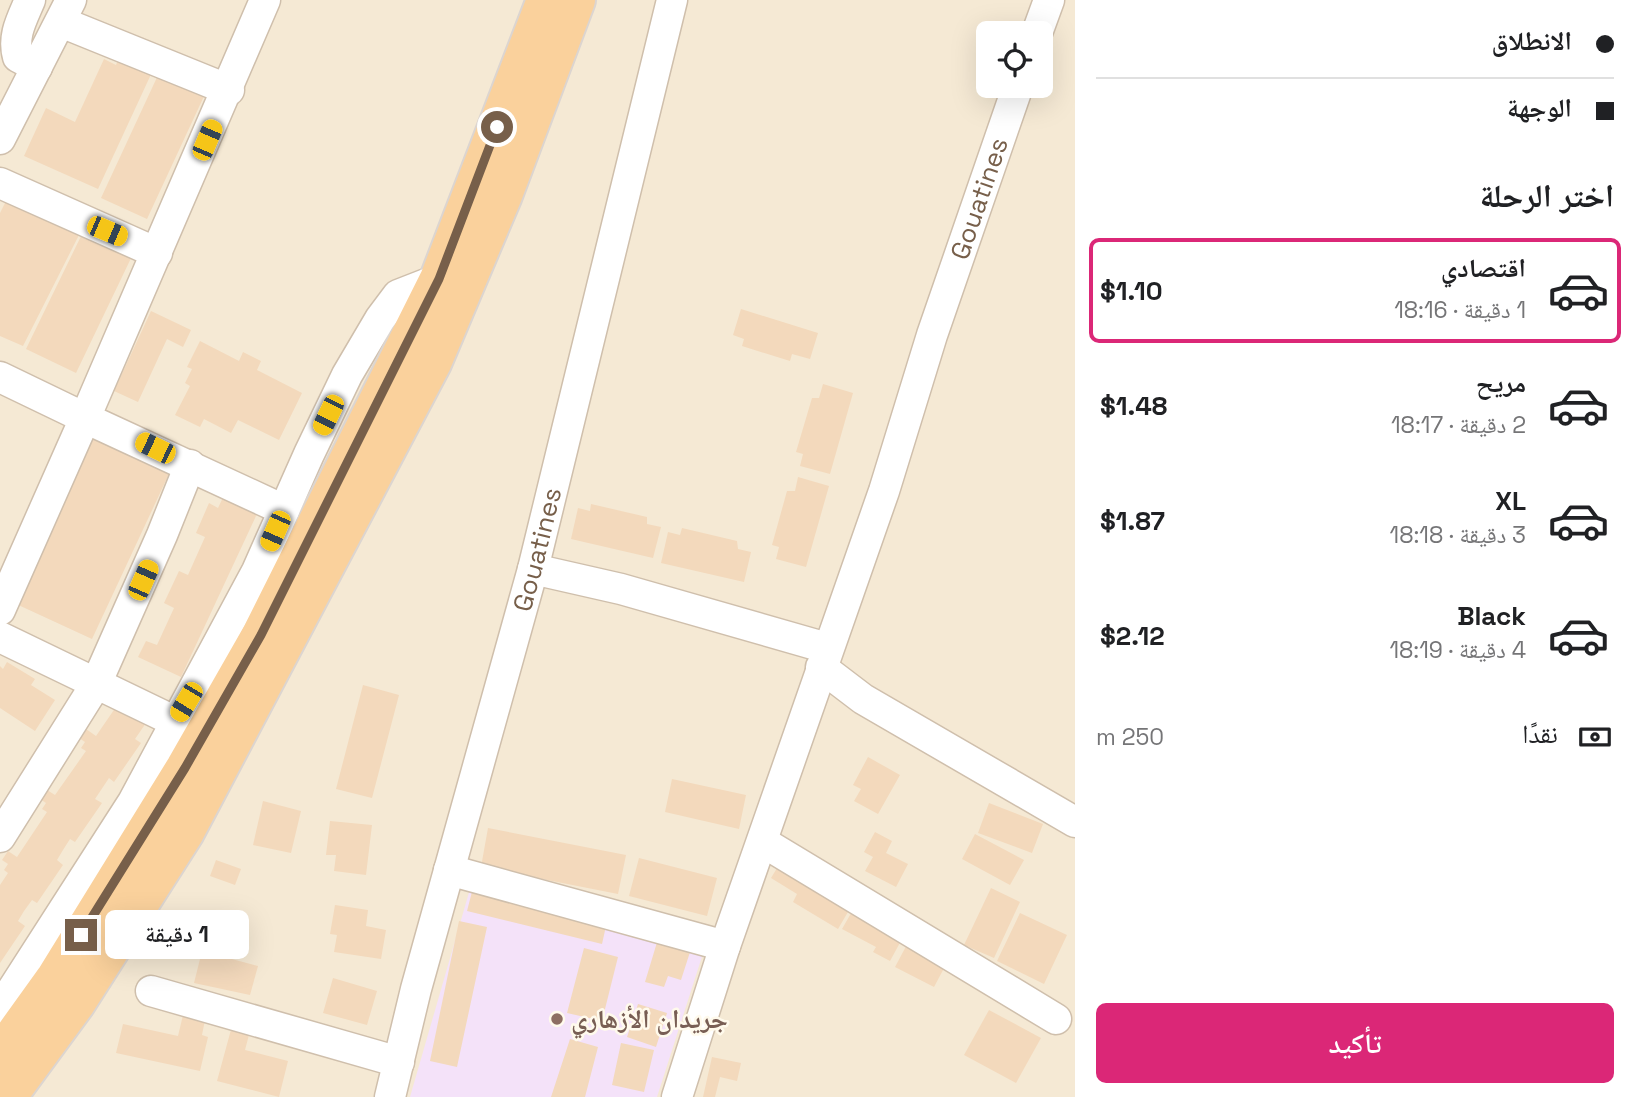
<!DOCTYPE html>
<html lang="ar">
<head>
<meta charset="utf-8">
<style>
  body { margin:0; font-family:"Space Grotesk","Noto Naskh Arabic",sans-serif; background:#f6f6f6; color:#202124; direction:rtl; height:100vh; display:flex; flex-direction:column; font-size:26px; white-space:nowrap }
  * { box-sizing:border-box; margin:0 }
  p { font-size:23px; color:#757577 }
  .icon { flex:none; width:38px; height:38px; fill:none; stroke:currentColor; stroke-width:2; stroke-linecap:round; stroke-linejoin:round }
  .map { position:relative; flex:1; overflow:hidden; direction:ltr }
  .panel { display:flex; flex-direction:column; background:#fff; width:560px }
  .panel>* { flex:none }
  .hud { display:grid; align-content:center; height:154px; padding:0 21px; background:#fff }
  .buttons { position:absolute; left:976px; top:21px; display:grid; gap:14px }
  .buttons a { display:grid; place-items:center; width:77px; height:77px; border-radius:10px; background:#fff; box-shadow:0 7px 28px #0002; font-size:35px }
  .end { position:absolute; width:32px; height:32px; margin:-16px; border:9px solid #775f4a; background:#fff; box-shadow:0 0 0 4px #fff }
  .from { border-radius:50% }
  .bubble { position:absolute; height:49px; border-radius:10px; background:#fff; box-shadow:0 7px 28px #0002; font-size:23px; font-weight:600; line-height:49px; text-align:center; direction:rtl }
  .car { position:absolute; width:21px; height:42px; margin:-21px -10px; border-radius:9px; box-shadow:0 0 5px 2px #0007; background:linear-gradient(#f5c518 24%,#345 0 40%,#f5c518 0 76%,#345 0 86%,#f5c518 0) }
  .hud b { display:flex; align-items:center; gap:24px; height:66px; font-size:26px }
  .hud b+b { border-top:2px solid #e0e0e0 }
  .hud i { width:18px; height:18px; background:#202124 }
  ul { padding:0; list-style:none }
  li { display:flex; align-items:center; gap:21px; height:105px; margin:0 14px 10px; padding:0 7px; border:4px solid transparent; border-radius:10px }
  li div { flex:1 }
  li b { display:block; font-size:26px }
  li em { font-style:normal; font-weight:600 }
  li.active { border-color:#db2777 }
  li>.icon { width:63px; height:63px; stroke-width:1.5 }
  h2 { padding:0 21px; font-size:32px; line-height:84px }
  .pay { display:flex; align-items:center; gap:18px; height:77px; padding:0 21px; font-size:26px }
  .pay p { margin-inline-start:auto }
  .cta { display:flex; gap:14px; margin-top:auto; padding:14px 21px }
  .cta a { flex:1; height:80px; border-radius:10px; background:#db2777; color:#fff; font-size:28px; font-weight:600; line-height:80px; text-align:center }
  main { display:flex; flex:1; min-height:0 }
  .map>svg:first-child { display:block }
  .residential { fill:#f5e9d4; fill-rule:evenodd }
  .education { fill:#f4e2f9 }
  .building { fill:#f3d9bc }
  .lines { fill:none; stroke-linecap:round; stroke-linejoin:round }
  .minor-casing { stroke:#cfbfac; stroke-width:33 }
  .trunk-casing { stroke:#dcd5d0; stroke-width:42 }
  .minor { stroke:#fff; stroke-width:30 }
  .trunk { stroke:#fad19c; stroke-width:38 }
  .route { stroke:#775f4a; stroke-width:9 }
  .education-dot { fill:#8d6e63; stroke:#fffaec; stroke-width:2.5 }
  .labels { text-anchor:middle; stroke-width:5; stroke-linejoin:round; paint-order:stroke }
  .street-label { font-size:26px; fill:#775f4a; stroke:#fffaec }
  .education-label { font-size:26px; font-weight:bold; fill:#785e54; stroke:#fffaec; text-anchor:start }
</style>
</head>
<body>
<main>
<section class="panel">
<div class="hud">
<b><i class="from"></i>الانطلاق</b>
<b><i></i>الوجهة</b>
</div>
<h2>اختر الرحلة</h2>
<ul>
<li class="active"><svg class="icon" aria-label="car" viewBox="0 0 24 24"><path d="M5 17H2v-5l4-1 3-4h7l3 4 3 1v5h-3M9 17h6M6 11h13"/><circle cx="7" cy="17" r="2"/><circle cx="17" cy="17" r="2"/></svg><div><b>اقتصادي</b><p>1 دقيقة · 18:16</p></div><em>$1.10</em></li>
<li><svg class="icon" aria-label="car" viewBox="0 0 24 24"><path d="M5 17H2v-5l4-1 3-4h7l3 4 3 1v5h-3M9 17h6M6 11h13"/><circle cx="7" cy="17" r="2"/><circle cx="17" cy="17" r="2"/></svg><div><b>مريح</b><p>2 دقيقة · 18:17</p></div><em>$1.48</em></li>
<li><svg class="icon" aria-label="car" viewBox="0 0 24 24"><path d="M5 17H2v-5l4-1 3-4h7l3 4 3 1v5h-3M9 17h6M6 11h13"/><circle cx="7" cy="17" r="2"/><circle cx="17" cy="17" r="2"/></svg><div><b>XL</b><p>3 دقيقة · 18:18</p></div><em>$1.87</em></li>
<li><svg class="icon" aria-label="car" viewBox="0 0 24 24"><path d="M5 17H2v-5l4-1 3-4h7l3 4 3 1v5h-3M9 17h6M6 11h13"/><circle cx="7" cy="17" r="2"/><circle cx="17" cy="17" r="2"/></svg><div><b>Black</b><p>4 دقيقة · 18:19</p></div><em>$2.12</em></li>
</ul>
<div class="pay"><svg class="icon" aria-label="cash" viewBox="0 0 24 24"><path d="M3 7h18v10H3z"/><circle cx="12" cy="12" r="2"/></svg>نقدًا<p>250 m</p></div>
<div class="cta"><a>تأكيد</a></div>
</section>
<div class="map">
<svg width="1075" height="1097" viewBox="0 0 1075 1097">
  <rect width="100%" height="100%" fill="#fdf7e6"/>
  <path class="residential" d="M0 0H1075V1097H0ZM989 33H1041V86H989Z"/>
  <path class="education" d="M472 882 707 941 657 1097H410Z"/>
  <path class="building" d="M120 55 153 70 98 189 24 156 46 108 75 122 104 59 116 65Z
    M159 73 205 94 147 219 101 198Z
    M9 195 81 231 23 346 0 336V213Z
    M84 230 133 254 76 373 26 349Z
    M741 309 818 333 810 359 792 354 790 361 742 346 744 339 733 335Z
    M151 311 191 330 183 347 167 339 138 402 114 391Z
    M200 341 239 361 243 352 261 361 257 370 302 393 279 440 238 420 231 433 204 419 200 427 175 415 190 386 185 383 192 369 187 367Z
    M823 384 853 393 830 474 800 466 803 454 796 452 812 398H819Z
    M96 426 174 463 92 639 14 603Z
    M798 477 829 486 806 567 776 559 779 547 772 545 787 491H795Z
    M228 487 262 503 181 677 138 657 146 641 157 645 174 608 164 603 179 571 188 575 205 537 196 533 209 503 218 508Z
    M591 504 647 517V524L661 527 653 558 571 539 578 508 590 511Z
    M682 528 737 541 738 549 751 552 744 582 661 563 668 532 680 535Z
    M7 662 35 679 31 685 55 700 35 731 0 708V666L3 669Z
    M363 685 399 695 372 798 336 789Z
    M118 704 146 723 135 739 141 743 114 782 109 778 95 799 102 803 75 842 70 839 63 850 57 860 63 865 37 903 32 900 24 911 18 921 25 926 0 963V885L8 873 4 870 8 864 2 860 8 851 17 857 47 812 42 809 46 803 40 799 47 790 55 795 86 751 81 748 85 742 79 738 86 729 96 736Z
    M868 757 900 775 878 814 854 801 861 789 853 785Z
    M672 779 746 795 739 829 665 812Z
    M263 801 301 811 291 853 253 845Z
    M989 803 1043 824 1032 853 978 833Z
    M330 821 372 825 366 875 334 871 336 855H326Z
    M488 828 626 855 618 894 481 867Z
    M875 832 892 841 886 853 908 864 896 887 865 871 873 857 864 852Z
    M975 834 1024 860 1010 885 962 859Z
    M785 855 855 900 838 929 793 902 797 894 771 878Z
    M639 858 717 878 707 916 629 896Z
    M216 860 241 869 235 885 210 876Z
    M474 884 608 917 602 944 467 911Z
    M991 888 1020 902 994 958 964 945Z
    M858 901 908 928 890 961 873 952 876 947 842 929Z
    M335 905 368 910 366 926 386 930 381 959 334 952 337 935 330 934Z
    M1020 913 1067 935 1044 984 997 961Z
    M459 921 487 927 457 1067 430 1061Z
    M911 937 950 957 934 987 895 967Z
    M658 939 691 949 681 980 668 976 664 987 645 982Z
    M584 948 618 957 602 1021 567 1013Z
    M202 951 258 966 250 995 194 983Z
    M333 978 377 991 367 1025 323 1013Z
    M638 1004 667 1013 656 1047 627 1037Z
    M989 1010 1041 1038 1016 1083 964 1055Z
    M183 1015 205 1020 202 1035 208 1037 200 1071 116 1053 123 1024 178 1036Z
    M232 1026 250 1031 245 1050 288 1061 279 1097 217 1081Z
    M570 1039 598 1047 585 1097H551Z
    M621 1043 654 1050 644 1092 612 1085Z
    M712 1057 741 1063 737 1081 720 1077 715 1097H703Z"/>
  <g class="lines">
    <g class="minor-casing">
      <g id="minor">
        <path d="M30 0C22 19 12 36 18 57L37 67"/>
        <path d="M265 0 85 418 284 510"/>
        <path d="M61 22 229 90"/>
        <path d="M1037 33 1049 0"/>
        <path d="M0 139 71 0"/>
        <path d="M0 183 157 253"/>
        <path d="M0 377 85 418 0 610"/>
        <path d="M533 569 621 589 827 648"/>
        <path d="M0 637 174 721"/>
        <path d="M821 667 863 699 1075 822"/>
        <path d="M0 837 96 684 162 535 190 465"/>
        <path d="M763 842 1056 1019"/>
        <path d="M449 870 725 946"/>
        <path d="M151 991 399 1062"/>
        <path d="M0 1009 133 802 257 571 309 454 347 375 380 319 398 295 439 279"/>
        <path id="s1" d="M390 1097 416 989 533 569 672 0"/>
        <path id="s2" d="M677 1097 725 946 884 491 932 335 1018 86"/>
      </g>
    </g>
    <g class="trunk-casing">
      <path id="trunk" d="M0 1055 56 977 185 768 261 635 439 279 546 0
        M7 1097 76 1003 185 832 432 363 503 195 576 0"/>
    </g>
    <use href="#minor" class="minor"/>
    <use href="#trunk" class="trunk"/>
  </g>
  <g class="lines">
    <path class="route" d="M81 935 185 768 261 635 439 279 497 127"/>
  </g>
  <circle class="education-dot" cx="557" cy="1019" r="7"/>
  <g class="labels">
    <g class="street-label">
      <text dy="9" stroke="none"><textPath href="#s2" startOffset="948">Gouatines</textPath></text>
      <text dy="9" stroke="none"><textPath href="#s1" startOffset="567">Gouatines</textPath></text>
    </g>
    <g class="education-label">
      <text x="571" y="1028">جريدان الأزهاري</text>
    </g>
  </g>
</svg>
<div class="buttons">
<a><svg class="icon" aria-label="locate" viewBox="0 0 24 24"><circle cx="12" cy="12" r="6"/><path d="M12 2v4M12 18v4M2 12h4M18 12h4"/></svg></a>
</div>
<i class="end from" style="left:497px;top:127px"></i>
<i class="end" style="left:81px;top:935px"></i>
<div class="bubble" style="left:105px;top:910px;width:144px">1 دقيقة</div>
<i class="car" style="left:207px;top:140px;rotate:23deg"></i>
<i class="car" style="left:107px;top:231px;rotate:113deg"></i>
<i class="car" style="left:328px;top:415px;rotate:206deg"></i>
<i class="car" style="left:155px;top:448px;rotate:296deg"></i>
<i class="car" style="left:275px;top:531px;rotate:204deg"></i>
<i class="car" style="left:143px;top:580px;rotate:24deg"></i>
<i class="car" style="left:186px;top:702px;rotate:211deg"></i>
</div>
</main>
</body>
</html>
